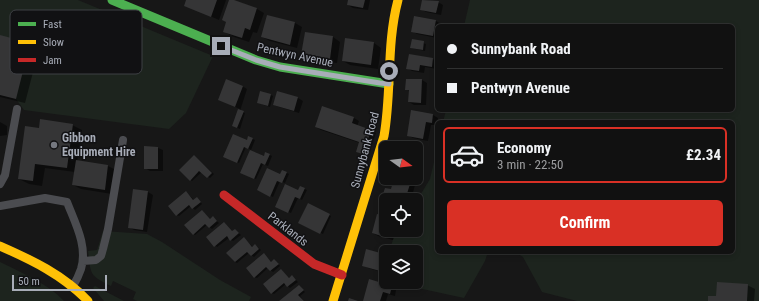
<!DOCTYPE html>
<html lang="en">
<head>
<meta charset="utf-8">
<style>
  body { margin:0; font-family:"Roboto Condensed",sans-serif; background:#1a1a1a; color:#f1f3f6; height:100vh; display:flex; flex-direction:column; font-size:15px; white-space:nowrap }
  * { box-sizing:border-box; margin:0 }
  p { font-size:13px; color:#9c9d9f }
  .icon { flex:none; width:22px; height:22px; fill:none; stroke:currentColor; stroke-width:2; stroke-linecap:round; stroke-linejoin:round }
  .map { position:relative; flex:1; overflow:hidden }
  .details { position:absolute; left:435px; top:120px; width:300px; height:134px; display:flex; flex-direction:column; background:#111; border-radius:6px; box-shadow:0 2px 6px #0003,0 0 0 1px #303131 }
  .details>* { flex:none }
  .guide { position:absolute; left:435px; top:24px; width:300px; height:88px; border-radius:6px; box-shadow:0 2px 6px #0003,0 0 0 1px #303131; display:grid; align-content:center; height:88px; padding:0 12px; background:#111 }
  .needle { width:26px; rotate:105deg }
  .buttons { position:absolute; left:379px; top:141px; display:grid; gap:8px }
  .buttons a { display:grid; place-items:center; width:44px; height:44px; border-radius:6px; background:#111; box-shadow:0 2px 6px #0003,0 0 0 1px #303131; font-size:20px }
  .scale { position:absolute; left:12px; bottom:10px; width:95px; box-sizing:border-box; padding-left:4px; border:2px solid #a8adb8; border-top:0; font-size:11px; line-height:14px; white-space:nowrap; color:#a8adb8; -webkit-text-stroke:3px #111113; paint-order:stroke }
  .end { position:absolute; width:18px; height:18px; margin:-9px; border:5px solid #a8adb8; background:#111; box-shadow:0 0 0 2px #111 }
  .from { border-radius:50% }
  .guide b { display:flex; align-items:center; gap:14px; height:38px; font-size:15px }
  .guide b+b { border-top:1px solid #303131 }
  .guide i { width:10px; height:10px; background:#f1f3f6 }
  ul { padding:7px 0 0; list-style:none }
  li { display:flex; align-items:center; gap:12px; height:56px; margin:0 8px 6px; padding:0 4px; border:2px solid #303131; border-radius:6px }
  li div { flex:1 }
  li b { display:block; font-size:15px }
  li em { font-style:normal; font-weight:700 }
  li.on { border-color:#d93025 }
  li>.icon { width:36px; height:36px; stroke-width:1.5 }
  .button { display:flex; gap:8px; margin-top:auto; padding:8px 12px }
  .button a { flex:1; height:46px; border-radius:6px; background:#d93025; color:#fff; font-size:16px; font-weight:700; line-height:46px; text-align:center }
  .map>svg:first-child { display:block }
  .green { fill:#1d241e }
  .shadow { fill:#0007 }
  .building { fill:#353536 }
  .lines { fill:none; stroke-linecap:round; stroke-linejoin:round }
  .lane { stroke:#4b4c50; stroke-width:8 }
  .fast { stroke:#4caf50; stroke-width:9 }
  .slow { stroke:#ffc107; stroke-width:9 }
  .jam { stroke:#c62828; stroke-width:9 }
  .route { stroke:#a8adb8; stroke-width:5 }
  .poi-dot { fill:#757880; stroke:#111113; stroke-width:1.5 }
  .labels { text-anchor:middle; stroke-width:3; stroke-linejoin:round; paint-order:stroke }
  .street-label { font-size:12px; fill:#a8adb8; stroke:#111113 }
  .poi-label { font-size:12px; font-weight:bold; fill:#a8adb8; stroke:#111113; text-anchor:start }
  .key { fill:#111113; stroke:#3e4045; stroke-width:1 }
  .key-label { font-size:11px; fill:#a8adb8 }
</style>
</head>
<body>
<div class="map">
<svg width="759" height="301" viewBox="0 0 759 301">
  <rect width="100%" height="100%" fill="#171717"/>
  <path class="green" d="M0 0H78L213 56 186 113 169 129 24 110 16 99 0 35Z
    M470 0H759V301H577L542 292 523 257 515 252H733V122H443L446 110H733V26H464Z
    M437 149V252H488L485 261 464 298 390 282H416V252H389L396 230H416V202L430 179Z
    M103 231 147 234 162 242 220 280 251 297 249 301H137L133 299 136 292 113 281 111 286C89 275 91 275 88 251L97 250Z
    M0 262C22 273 47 283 64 301H0Z
    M95 286 124 301H104L93 288Z"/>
  <path class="shadow" d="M187 0H226L219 20 185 5Z
    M230 0 257 9 264 13 257 33 253 32 249 42 231 36 224 31 227 22Z
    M349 0H370L368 10 353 8 348 5Z
    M423 0 438 2 443 5 441 15 426 12 421 9Z
    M268 16 295 23 302 27 297 48 270 41 262 37Z
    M415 17 436 21 441 24V26H437V38L417 34 412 31Z
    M305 33 333 37 340 42 337 63 310 59 302 54Z
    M0 36 30 44 39 49 25 103 0 97Z
    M413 40 426 44 425 51 411 48Z
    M374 43 381 48 378 69 350 65 343 61Z
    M433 59 437 62V69L425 67 424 73 412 71 407 68Z
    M422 80 427 83 426 105H414L409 102 410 91 406 89Z
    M242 86 247 89 240 111 245 113 240 129 233 126 240 109 219 100Z
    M271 95 273 96 270 107 258 103Z
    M298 98 303 101 299 113 279 107 274 105Z
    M323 108 354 118 359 121 357 126 376 133 368 155 357 151 360 143 321 130 316 127Z
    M433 115 438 118 437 125H431L428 141 413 138 408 135Z
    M0 122 7 126V135L0 136Z
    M72 125 82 130 77 162 108 166 116 170 112 194 81 189 73 185 75 172 45 168 42 186 29 184 19 179 40 129Z
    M249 137 255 140 251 150 246 147 239 163 226 157 247 141Z
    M145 147 158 148 163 150V171H150L145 168Z
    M416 147 421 150 416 168V148H400Z
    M266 153 272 156 268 166 263 164 256 179 244 174 264 157Z
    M196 158 214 174 210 178 202 172 192 181 190 180Z
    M283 171 289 174 285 183 280 181 273 197 258 190 281 175Z
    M395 178 410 182 415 185 411 200H391L383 197 392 191Z
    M300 187 307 190 302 200 298 198 291 213 276 206 299 191Z
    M134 190 148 192 153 195 147 232 134 230 129 227Z
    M186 192 194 200H199L202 204 195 210 191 206 179 216 177 215Z
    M309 205 331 216 323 234 300 223Z
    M202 211 211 220 213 218 219 223 212 229 207 225 195 235 193 234Z
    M386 217V230H396L393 240 378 236 373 233Z
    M235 230 241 235 233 241 229 238 217 247 208 237 232 232Z
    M244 239 253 247 255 245 261 250 254 257 249 253 237 263 235 262Z
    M264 254 272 263 277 262 280 266 273 272 268 268 257 278 254 277Z
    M384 255 386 256 385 273 368 268 363 265Z
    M281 270 289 278 292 276 298 282 290 288 286 284 274 294 272 293Z
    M747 285 755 289 754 301H709Z
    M299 286 305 292 300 296 304 301H281Z
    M391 287 396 290 395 296 388 294 386 301H364Z"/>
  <path class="building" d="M186 0H217L211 17 184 6Z
    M229 0H234L257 8 250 30 245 28 242 38 223 32 226 22 222 20Z
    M348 0H365L363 8 347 5Z
    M422 0 439 1 436 13 420 10Z
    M267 15 295 22 290 45 261 37Z
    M414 16 436 20 433 36 411 32Z
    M305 32 333 36 330 59 301 55Z
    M0 35 30 43 16 99 0 95Z
    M345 38 374 42 371 65 342 61Z
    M412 39 424 41 423 50 410 48Z
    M409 54 433 58 432 67 420 65 419 71 406 69Z
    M226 79 243 86 235 107 218 100Z
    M406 79H422L421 103 408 102 409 90H405Z
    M260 91 271 94 268 106 257 103Z
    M277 91 298 97 294 111 273 105Z
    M322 106 354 117 352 123 371 130 363 154 356 152 359 142 315 127Z
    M238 109 244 111 237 128 232 126Z
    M411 110 433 114 432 123 426 122 423 139 407 136Z
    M40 119 73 124 67 168 35 164 33 181 18 179 25 126 39 128Z
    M233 134 247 140 248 136 253 138 248 149 244 147 237 163 223 157Z
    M401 142 417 146 416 148H399Z
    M144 146 158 147V169H144Z
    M250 150 264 156 265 152 270 154 265 165 261 163 254 179 240 173Z
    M194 155 212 173 207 178 199 171 190 181 179 170Z
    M76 160 108 165 105 190 72 185Z
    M267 168 280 174 282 170 287 172 282 183 277 181 270 197 257 190Z
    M394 178 411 181 405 200H393L382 197 385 188 391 189Z
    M285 184 298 190 300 186 305 188 300 199 295 197 288 213 275 207Z
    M133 189 148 191 143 230 128 228Z
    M186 191 193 200 197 197 201 202 192 209 189 205 176 216 168 206Z
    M308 203 330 214 320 234 298 223Z
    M202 210 210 219 213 216 217 221 209 228 205 224 193 235 184 225Z
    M377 214 386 216V230H390L388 238 372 233Z
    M224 222 232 231 235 229 239 233 230 241 227 236 214 247 206 237Z
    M244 237 252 247 255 244 259 249 251 256 247 252 235 262 226 253Z
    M366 249 384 254 380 271 362 266Z
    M264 253 271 262 274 259 279 264 270 271 266 267 254 278 246 268Z
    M281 269 289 278 292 275 296 280 287 287 284 283 271 294 263 284Z
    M369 279 392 286 390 294 383 292 380 301H363Z
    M717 282 748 284 747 301H708V296H716Z
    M299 285 304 290 298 295 304 301H279Z
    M349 298 358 301H348Z"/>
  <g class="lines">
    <path class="lane" d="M0 184 5 175 17 109
      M0 206 45 198 67 202C75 223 88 246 81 269 79 275 76 281 73 286
      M83 261 96 260 101 256 103 249 108 229 123 140"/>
    <path class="fast" d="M112 0 256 60 280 67 389 84"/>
    <path class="slow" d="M0 246C32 260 63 275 88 301
      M333 301 384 136C392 91 386 45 398 0"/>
    <path class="jam" d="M224 195 314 264 342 275"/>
  </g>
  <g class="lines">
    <path class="route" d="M221 46 256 60 280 67 380 83 389 84V71"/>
  </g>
  <circle class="poi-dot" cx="54" cy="145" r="4"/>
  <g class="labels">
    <g class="street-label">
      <text transform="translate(295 55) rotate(12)" y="4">Pentwyn Avenue</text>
      <text transform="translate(365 150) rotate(-75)" y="4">Sunnybank Road</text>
      <text transform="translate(288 229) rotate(38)" y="4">Parklands</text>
    </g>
    <g class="poi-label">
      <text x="62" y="142">Gibbon<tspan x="62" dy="14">Equipment Hire</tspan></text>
    </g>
  </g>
  <rect x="10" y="10" width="132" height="64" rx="6" class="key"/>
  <rect x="18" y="22" width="18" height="4" fill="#4caf50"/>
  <rect x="18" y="40" width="18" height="4" fill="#ffc107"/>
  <rect x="18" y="58" width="18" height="4" fill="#c62828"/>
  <g class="key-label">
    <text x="43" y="28">Fast</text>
    <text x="43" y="46">Slow</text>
    <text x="43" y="64">Jam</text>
  </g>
</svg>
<div class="buttons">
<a><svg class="needle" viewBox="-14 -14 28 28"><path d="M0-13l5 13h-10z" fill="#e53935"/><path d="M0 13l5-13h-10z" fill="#9c9d9f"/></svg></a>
<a><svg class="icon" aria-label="locate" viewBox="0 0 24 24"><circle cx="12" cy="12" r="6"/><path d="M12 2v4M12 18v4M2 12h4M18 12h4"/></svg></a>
<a><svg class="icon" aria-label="layers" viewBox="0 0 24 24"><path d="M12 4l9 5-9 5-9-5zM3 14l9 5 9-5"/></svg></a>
</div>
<div class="scale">50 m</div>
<i class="end from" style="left:389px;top:71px"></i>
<i class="end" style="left:221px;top:46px"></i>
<div class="guide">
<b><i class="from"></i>Sunnybank Road</b>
<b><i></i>Pentwyn Avenue</b>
</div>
<section class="details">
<ul>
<li class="on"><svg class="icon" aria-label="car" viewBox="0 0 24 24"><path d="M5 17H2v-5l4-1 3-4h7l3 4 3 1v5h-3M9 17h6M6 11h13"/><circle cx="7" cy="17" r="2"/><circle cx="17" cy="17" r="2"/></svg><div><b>Economy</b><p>3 min · 22:50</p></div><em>£2.34</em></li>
</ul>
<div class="button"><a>Confirm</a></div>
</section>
</div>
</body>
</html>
